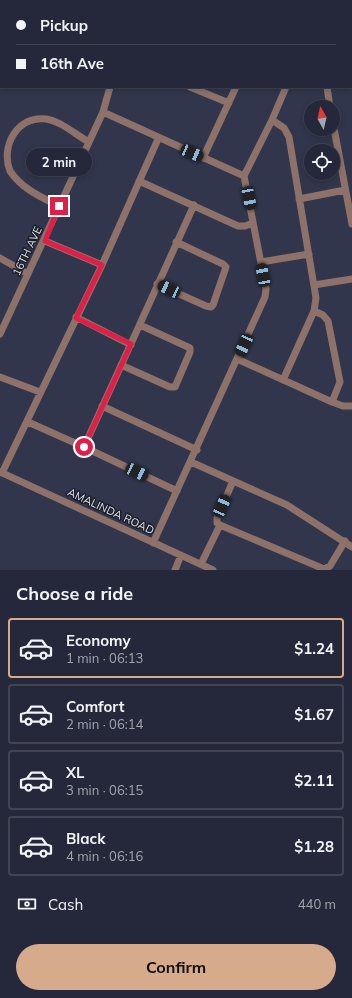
<!DOCTYPE html>
<html lang="en">
<head>
<meta charset="utf-8">
<style>
  body { margin:0; font-family:Mulish,sans-serif; background:#313445; color:#f1f3f6; height:100vh; display:flex; flex-direction:column; font-size:15px; white-space:nowrap }
  * { box-sizing:border-box; margin:0 }
  p { font-size:13px; color:#a3a6af }
  .icon { flex:none; width:22px; height:22px; fill:none; stroke:currentColor; stroke-width:2; stroke-linecap:round; stroke-linejoin:round }
  .map { position:relative; height:570px; overflow:hidden }
  .drawer { display:flex; flex-direction:column; background:#25283a; flex:1 }
  .drawer>* { flex:none }
  .top-card { position:absolute; left:0px; top:0px; width:352px; height:88px; box-shadow:0 2px 6px #0003,0 0 0 1px #424454; display:grid; align-content:center; height:88px; padding:0 16px; background:#25283a }
  .needle { width:26px; rotate:352deg }
  .fabs { position:absolute; left:304px; top:100px; display:grid; gap:8px }
  .fabs a { display:grid; place-items:center; width:36px; height:36px; border-radius:50%; background:#25283a; box-shadow:0 2px 6px #0003,0 0 0 1px #424454; font-size:20px }
  .end { position:absolute; width:18px; height:18px; margin:-9px; border:5px solid #e11d48; background:#fff; box-shadow:0 0 0 2px #fff }
  .from { border-radius:50% }
  .bubble { position:absolute; height:28px; border-radius:14px; background:#25283a; box-shadow:0 2px 6px #0003,0 0 0 1px #424454; font-size:13px; font-weight:700; line-height:28px; text-align:center }
  .car { position:absolute; width:12px; height:24px; margin:-12px -6px; border-radius:5px; box-shadow:0 0 3px 1px #0007; background:linear-gradient(#222 24%,#8ab4d8 0 40%,#222 0 76%,#8ab4d8 0 86%,#222 0) }
  .top-card b { display:flex; align-items:center; gap:14px; height:38px; font-size:15px }
  .top-card b+b { border-top:1px solid #424454 }
  .top-card i { width:10px; height:10px; background:#f1f3f6 }
  ul { padding:0; list-style:none }
  li { display:flex; align-items:center; gap:12px; height:60px; margin:0 8px 6px; padding:0 8px; border:2px solid #424454; border-radius:4px }
  li div { flex:1 }
  li b { display:block; font-size:15px }
  li em { font-style:normal; font-weight:700 }
  li.selected { border-color:#d6ab8b }
  li>.icon { width:36px; height:36px; stroke-width:1.5 }
  h2 { padding:0 16px; font-size:18px; line-height:48px }
  .pay { display:flex; align-items:center; gap:10px; height:44px; padding:0 16px; font-size:15px }
  .pay p { margin-inline-start:auto }
  .primary-button { display:flex; gap:8px; margin-top:auto; padding:8px 16px }
  .primary-button a { flex:1; height:46px; border-radius:24px; background:#d6ab8b; color:#111; font-size:16px; font-weight:700; line-height:46px; text-align:center }
  .map>svg:first-child { display:block }
  .lines { fill:none; stroke-linecap:round; stroke-linejoin:round }
  .minor { stroke:#8e7269; stroke-width:7 }
  .route { stroke:#e11d48; stroke-width:5 }
  .labels { text-anchor:middle; stroke-width:3; stroke-linejoin:round; paint-order:stroke }
  .street-label { font-size:11px; fill:#dde1f0; stroke:#1c1f29 }
</style>
</head>
<body>
<div class="map">
<svg width="352" height="570" viewBox="0 0 352 570">
  <rect width="100%" height="100%" fill="#31364d"/>
  <g class="lines">
    <path class="minor" d="M52 0 53 1
      M262 0V1
      M309 0 310 1
      M150 1V0
      M222 1 223 0
      M0 2 1 0
      M0 52 1 53
      M190 87 229 103
      M327 87 330 107
      M103 112 244 176
      M272 120 284 128 289 137 316 298 314 311 283 380
      M333 123 352 224
      M203 158 236 87
      M139 181 238 226H245L253 223
      M299 199 345 190
      M59 206C41 197 22 189 10 171 0 146 18 115 46 119 61 121 76 135 89 142
      M45 241 102 265
      M0 258 28 274
      M261 262 309 254
      M157 284 206 306 211 307 213 305 226 267 223 264 176 242
      M314 285 352 279
      M314 311 323 315 328 321 340 382 332 402
      M76 317 131 345
      M0 334 103 112 110 87
      M237 359 332 402 343 406H352
      M121 365 170 387H175L190 352V348L140 325
      M0 377 40 392
      M102 406 197 450
      M28 422 84 447 194 205
      M84 447 177 491
      M191 462 287 505 352 547
      M0 472 213 570
      M2 473 102 265 158 139
      M233 481 217 518V523L220 525 324 569 330 566 345 541
      M153 543 265 297 266 289 244 176 272 120 286 87
      M201 564 220 525
      M175 570 181 555"/>
  </g>
  <g class="lines">
    <path class="route" d="M59 206 45 241 102 265 76 318 131 344 84 447"/>
  </g>
  <g class="labels">
    <g class="street-label">
      <text transform="translate(27 251) rotate(-64)" y="4">16TH AVE</text>
      <text transform="translate(111 511) rotate(25)" y="4">AMALINDA ROAD</text>
    </g>
  </g>
</svg>
<div class="fabs">
<a><svg class="needle" viewBox="-14 -14 28 28"><path d="M0-13l5 13h-10z" fill="#e53935"/><path d="M0 13l5-13h-10z" fill="#a3a6af"/></svg></a>
<a><svg class="icon" aria-label="locate" viewBox="0 0 24 24"><circle cx="12" cy="12" r="6"/><path d="M12 2v4M12 18v4M2 12h4M18 12h4"/></svg></a>
</div>
<i class="end from" style="left:84px;top:447px"></i>
<i class="end" style="left:59px;top:206px"></i>
<div class="bubble" style="left:26px;top:148px;width:66px">2 min</div>
<i class="car" style="left:192px;top:153px;rotate:113deg"></i>
<i class="car" style="left:249px;top:198px;rotate:169deg"></i>
<i class="car" style="left:263px;top:275px;rotate:349deg"></i>
<i class="car" style="left:169px;top:289px;rotate:295deg"></i>
<i class="car" style="left:244px;top:345px;rotate:205deg"></i>
<i class="car" style="left:137px;top:472px;rotate:115deg"></i>
<i class="car" style="left:222px;top:506px;rotate:24deg"></i>
<div class="top-card">
<b><i class="from"></i>Pickup</b>
<b><i></i>16th Ave</b>
</div>
</div>
<section class="drawer">
<h2>Choose a ride</h2>
<ul>
<li class="selected"><svg class="icon" aria-label="car" viewBox="0 0 24 24"><path d="M5 17H2v-5l4-1 3-4h7l3 4 3 1v5h-3M9 17h6M6 11h13"/><circle cx="7" cy="17" r="2"/><circle cx="17" cy="17" r="2"/></svg><div><b>Economy</b><p>1 min · 06:13</p></div><em>$1.24</em></li>
<li><svg class="icon" aria-label="car" viewBox="0 0 24 24"><path d="M5 17H2v-5l4-1 3-4h7l3 4 3 1v5h-3M9 17h6M6 11h13"/><circle cx="7" cy="17" r="2"/><circle cx="17" cy="17" r="2"/></svg><div><b>Comfort</b><p>2 min · 06:14</p></div><em>$1.67</em></li>
<li><svg class="icon" aria-label="car" viewBox="0 0 24 24"><path d="M5 17H2v-5l4-1 3-4h7l3 4 3 1v5h-3M9 17h6M6 11h13"/><circle cx="7" cy="17" r="2"/><circle cx="17" cy="17" r="2"/></svg><div><b>XL</b><p>3 min · 06:15</p></div><em>$2.11</em></li>
<li><svg class="icon" aria-label="car" viewBox="0 0 24 24"><path d="M5 17H2v-5l4-1 3-4h7l3 4 3 1v5h-3M9 17h6M6 11h13"/><circle cx="7" cy="17" r="2"/><circle cx="17" cy="17" r="2"/></svg><div><b>Black</b><p>4 min · 06:16</p></div><em>$1.28</em></li>
</ul>
<div class="pay"><svg class="icon" aria-label="cash" viewBox="0 0 24 24"><path d="M3 7h18v10H3z"/><circle cx="12" cy="12" r="2"/></svg>Cash<p>440 m</p></div>
<div class="primary-button"><a>Confirm</a></div>
</section>
</body>
</html>
